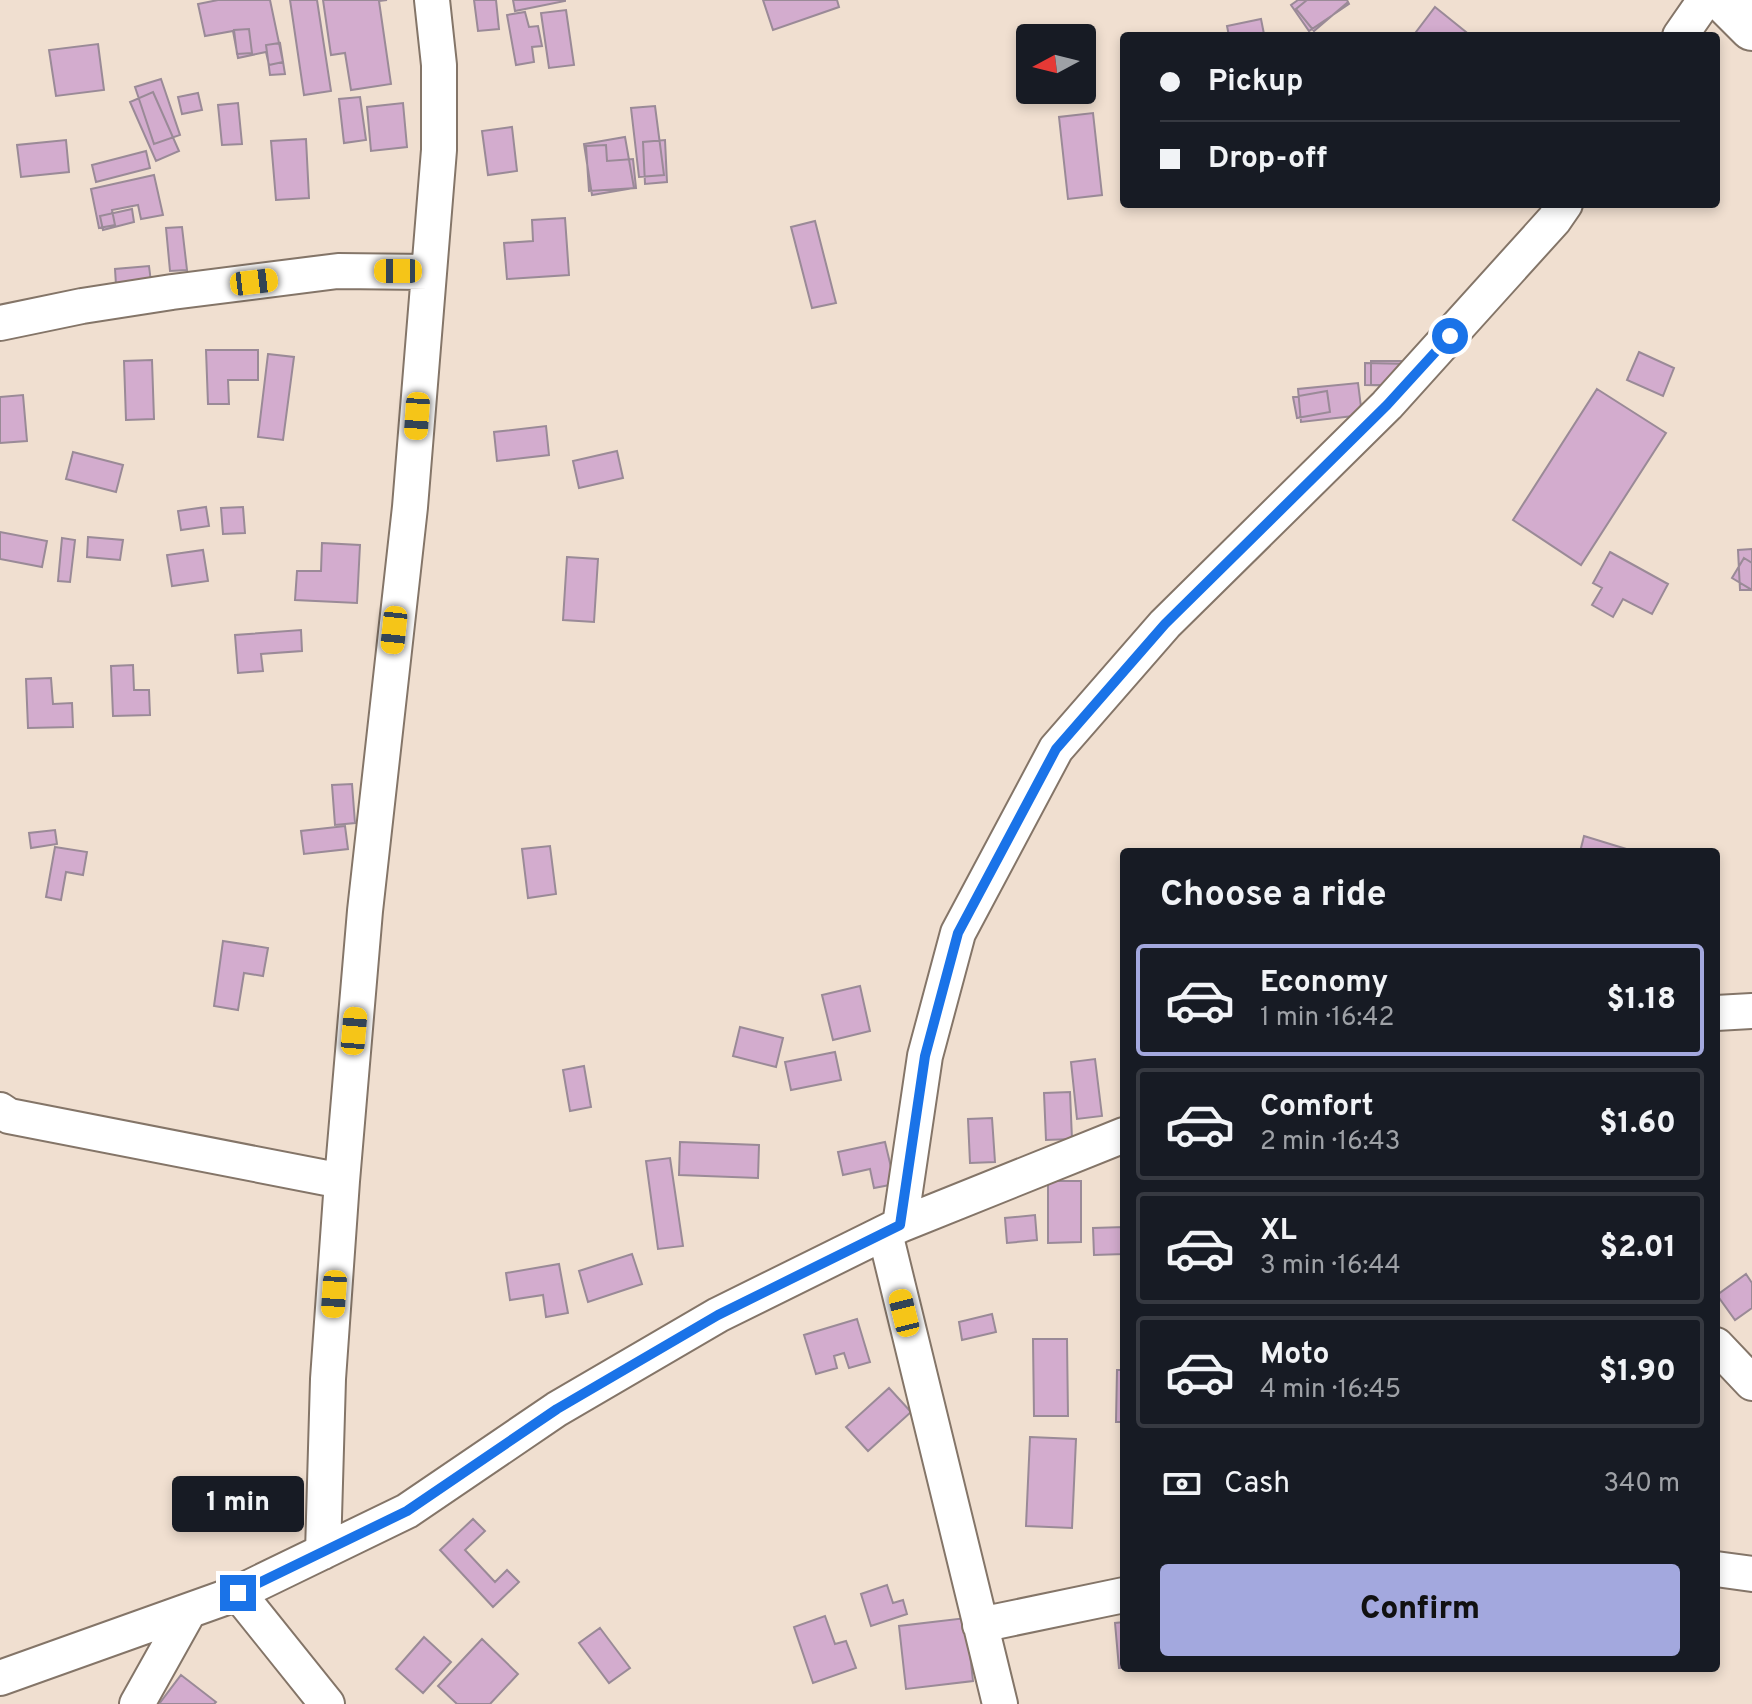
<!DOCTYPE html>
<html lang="en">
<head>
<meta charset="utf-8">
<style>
  body { margin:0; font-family:Overpass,sans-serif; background:#20242c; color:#f1f3f6; height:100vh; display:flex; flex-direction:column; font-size:30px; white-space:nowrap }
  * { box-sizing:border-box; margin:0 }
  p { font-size:26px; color:#9ea1a6 }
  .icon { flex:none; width:44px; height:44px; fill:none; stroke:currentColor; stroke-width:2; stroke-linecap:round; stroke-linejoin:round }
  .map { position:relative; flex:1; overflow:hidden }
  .panel { position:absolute; left:1120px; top:848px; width:600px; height:824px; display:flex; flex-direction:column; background:#171b24; border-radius:8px; box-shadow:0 4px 12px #0003 }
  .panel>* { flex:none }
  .guide { position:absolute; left:1120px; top:32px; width:600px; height:176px; border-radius:8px; box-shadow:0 4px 12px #0003; display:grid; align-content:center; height:176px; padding:0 40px; background:#171b24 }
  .needle { width:52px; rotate:263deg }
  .fabs { position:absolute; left:1016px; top:24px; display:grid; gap:16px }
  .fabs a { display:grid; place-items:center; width:80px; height:80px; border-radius:8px; background:#171b24; box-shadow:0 4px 12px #0003; font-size:40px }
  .end { position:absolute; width:36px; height:36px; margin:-18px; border:10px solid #1a73e8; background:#fff; box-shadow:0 0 0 4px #fff }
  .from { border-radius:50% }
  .bubble { position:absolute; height:56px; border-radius:8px; background:#171b24; box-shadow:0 4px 12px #0003; font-size:26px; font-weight:800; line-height:56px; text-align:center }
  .car { position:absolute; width:24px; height:48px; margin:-24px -12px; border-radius:10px; box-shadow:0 0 6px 2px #0007; background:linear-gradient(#f5c518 24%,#345 0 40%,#f5c518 0 76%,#345 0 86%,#f5c518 0) }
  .guide b { display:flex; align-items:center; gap:28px; height:76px; font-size:30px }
  .guide b+b { border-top:2px solid #363941 }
  .guide i { width:20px; height:20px; background:#f1f3f6 }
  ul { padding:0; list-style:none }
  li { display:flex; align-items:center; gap:24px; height:112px; margin:0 16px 12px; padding:0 24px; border:4px solid #363941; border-radius:8px }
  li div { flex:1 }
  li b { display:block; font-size:30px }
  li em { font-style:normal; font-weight:800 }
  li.current { border-color:#a3a8de }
  li>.icon { width:72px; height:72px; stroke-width:1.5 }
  h2 { padding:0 40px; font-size:36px; line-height:96px }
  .pay { display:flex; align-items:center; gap:20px; height:88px; padding:0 40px; font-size:30px }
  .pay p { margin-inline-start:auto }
  .button { display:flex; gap:16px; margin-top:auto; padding:16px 40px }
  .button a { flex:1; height:92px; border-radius:8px; background:#a3a8de; color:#111; font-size:32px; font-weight:800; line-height:92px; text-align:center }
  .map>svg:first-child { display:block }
  .building { fill:#d3acce; stroke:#9a8a97; stroke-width:2 }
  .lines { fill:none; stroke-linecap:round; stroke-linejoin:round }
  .minor-casing { stroke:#847568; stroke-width:38 }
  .trunk-casing { stroke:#847568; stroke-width:48 }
  .minor { stroke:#fff; stroke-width:34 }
  .trunk { stroke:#fff; stroke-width:44 }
  .route { stroke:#1a73e8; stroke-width:10 }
</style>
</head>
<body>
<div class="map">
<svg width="1752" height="1704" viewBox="0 0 1752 1704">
  <rect width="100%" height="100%" fill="#f0dfd0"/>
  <path class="building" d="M218 0H270L283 62 269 65 266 52 238 58 233 31 205 36 198 4Z
    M290 0H317L331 91 304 95Z
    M323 0H387L379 1 391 84 351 90 345 53 331 55Z
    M474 0H496L499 29 478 31Z
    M513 0H565V1L515 11Z
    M763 0H837L839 7 773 30Z
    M1298 0H1347L1349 4 1309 31 1291 5Z
    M1307 0H1347L1348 2 1314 31 1296 9Z
    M1435 7 1471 36H1413Z
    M566 10 574 65 549 68 541 13Z
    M525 12 529 27 538 26 542 46 532 47 534 62 516 65 507 15Z
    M1261 19 1264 34 1229 36 1227 26Z
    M249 29 252 53 237 54 234 30Z
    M280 43 285 74 270 75 266 45Z
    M98 44 104 90 56 96 49 50Z
    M161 79 180 135 154 144 135 87Z
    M153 92 179 151 156 161 130 102Z
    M198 93 202 110 182 114 178 97Z
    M360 97 366 140 344 143 339 99Z
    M238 103 242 144 222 145 218 105Z
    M403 103 407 147 371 151 367 107Z
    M655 106 664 175 639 177 631 108Z
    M1093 113 1102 195 1068 199 1059 117Z
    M512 127 517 171 488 175 482 131Z
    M625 137 634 188 592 195 584 144Z
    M306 139 309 198 276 200 271 141Z
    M66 140 69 172 21 177 17 145Z
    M665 140 667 182 645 184 643 142Z
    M606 145 607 161 633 159 636 188 589 191 586 146Z
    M146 151 150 168 96 182 92 165Z
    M154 175 163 215 141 219 138 205 112 210 115 225 99 228 91 189Z
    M132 209 134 222 103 230 100 216Z
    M565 218 569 275 507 279 504 243 533 241 532 220Z
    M815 221 836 303 812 308 791 227Z
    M182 227 187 270 170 271 166 228Z
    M149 266 151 282 116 285 115 269Z
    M206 350H258V380H228L229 404H208Z
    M1639 352 1674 368 1663 396 1627 380Z
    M268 354 294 357 283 440 258 437Z
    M152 360 154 419 126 420 124 361Z
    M1371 361H1413V385H1371Z
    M1365 363 1410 364V386L1365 385Z
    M1358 383 1362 415 1301 422 1298 389Z
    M1597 389 1666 433 1581 565 1513 520Z
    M1327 391 1330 412 1297 418 1293 397Z
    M23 395 27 441 0 443V397Z
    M546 426 549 455 497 461 494 432Z
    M617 451 623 478 579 488 573 461Z
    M73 452 123 465 116 492 66 479Z
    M206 507 209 526 181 530 178 511Z
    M243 507 245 533 223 534 221 508Z
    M0 532 47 541 42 567 0 559Z
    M88 537 123 540 120 560 87 557Z
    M62 538 75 540 70 582 58 581Z
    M322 543 360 545 357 603 295 600 297 571H321Z
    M1752 549V590H1740L1738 550Z
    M203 550 208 581 172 586 167 555Z
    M1610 552 1668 584 1652 614 1623 599 1613 617 1592 605 1602 588 1593 583Z
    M567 557 598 559 594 622 563 620Z
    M1744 558 1752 563V590L1732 578Z
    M301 630 302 651 261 654 263 671 238 673 235 635Z
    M133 665 134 690H149L150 715 113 716 111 666Z
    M51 678 53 704 72 703 73 727 28 728 26 679Z
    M352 784 355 823 335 825 332 785Z
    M345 826 348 849 304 854 301 831Z
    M55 830 57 844 31 848 29 833Z
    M1584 836 1633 851V852H1580Z
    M550 846 556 894 528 898 522 849Z
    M55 847 87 852 83 875 66 872 61 900 46 897Z
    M223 941 268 948 263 976 244 973 238 1010 214 1006Z
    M860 986 870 1031 833 1040 822 995Z
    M740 1027 783 1038 776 1067 733 1056Z
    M835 1052 841 1080 791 1090 785 1062Z
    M1095 1059 1102 1116 1077 1119 1071 1062Z
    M584 1066 591 1107 570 1111 563 1070Z
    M1070 1092 1072 1139 1046 1140 1044 1093Z
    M992 1118 995 1162 970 1163 968 1119Z
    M680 1142 759 1145 758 1178 679 1175Z
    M885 1142 895 1184 874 1188 870 1169 843 1175 838 1152Z
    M670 1158 683 1246 658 1249 646 1161Z
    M1048 1181H1081V1242L1048 1243Z
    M1035 1215 1037 1240 1007 1243 1005 1218Z
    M1124 1227V1254L1094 1255 1093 1228Z
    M632 1254 642 1284 588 1302 579 1271Z
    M559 1264 568 1313 546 1317 543 1295 510 1300 506 1273Z
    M1746 1274 1752 1283V1308L1735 1320 1717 1295Z
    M992 1314 996 1332 962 1340 959 1322Z
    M857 1319 870 1362 849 1368 844 1353 834 1356 837 1368 816 1374 804 1335Z
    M1033 1339H1067L1068 1416H1034Z
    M1117 1370H1124V1422H1116Z
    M889 1388 911 1412 868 1451 846 1427Z
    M1030 1437 1076 1439 1072 1528 1026 1526Z
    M473 1519 485 1531 465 1550 495 1582 507 1570 519 1582 493 1607 440 1550Z
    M887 1585 893 1603 903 1600 907 1614 871 1626 861 1594Z
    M825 1616 835 1644 846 1641 856 1668 813 1683 794 1627Z
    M966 1618 973 1681 906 1689 899 1626Z
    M1124 1622V1668H1119L1115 1623Z
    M600 1628 630 1668 609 1683 579 1643Z
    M424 1637 451 1662 423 1693 396 1669Z
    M482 1639 518 1674 490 1704H457L438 1686Z
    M181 1675 216 1702 214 1704H159Z"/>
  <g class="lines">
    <g class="minor-casing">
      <path id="minor" d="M1680 36 1705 0
        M0 323 82 306 172 292 338 271 428 272
        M1716 1013 1752 1011
        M0 1110 9 1116 342 1181
        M900 1225 925 1056 958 933 1056 749 1165 624 1387 405 1554 220 1565 204
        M885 1233 1000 1704
        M1716 1345 1752 1383
        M323 1552 328 1379 342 1181 365 911 410 507 439 150V65L432 0
        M1716 1569 1752 1574
        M238 1593 327 1704
        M980 1625 1124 1595
        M0 1678 238 1593 407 1511 557 1409 718 1315 900 1225 1124 1135
        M137 1704 189 1611"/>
    </g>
    <g class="trunk-casing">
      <path id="trunk" d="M1724 0 1752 28"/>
    </g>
    <use href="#minor" class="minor"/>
    <use href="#trunk" class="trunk"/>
  </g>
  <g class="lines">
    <path class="route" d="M238 1593 407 1511 557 1409 718 1315 900 1225 925 1056 958 933 1056 749 1165 624 1387 405 1450 336"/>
  </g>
</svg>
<div class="fabs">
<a><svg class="needle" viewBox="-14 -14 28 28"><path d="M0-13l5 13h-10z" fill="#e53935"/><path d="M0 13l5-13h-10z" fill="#9ea1a6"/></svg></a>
</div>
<i class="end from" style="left:1450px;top:336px"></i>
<i class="end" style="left:238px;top:1593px"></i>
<div class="bubble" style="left:172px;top:1476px;width:132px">1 min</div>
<i class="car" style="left:398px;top:271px;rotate:270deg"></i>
<i class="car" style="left:254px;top:282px;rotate:83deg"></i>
<i class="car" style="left:417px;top:416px;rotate:184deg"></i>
<i class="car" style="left:394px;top:630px;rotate:186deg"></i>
<i class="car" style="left:354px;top:1031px;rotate:5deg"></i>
<i class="car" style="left:334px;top:1294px;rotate:184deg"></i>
<i class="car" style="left:904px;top:1313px;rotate:346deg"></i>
<div class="guide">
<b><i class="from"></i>Pickup</b>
<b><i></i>Drop-off</b>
</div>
<section class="panel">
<h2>Choose a ride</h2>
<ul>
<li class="current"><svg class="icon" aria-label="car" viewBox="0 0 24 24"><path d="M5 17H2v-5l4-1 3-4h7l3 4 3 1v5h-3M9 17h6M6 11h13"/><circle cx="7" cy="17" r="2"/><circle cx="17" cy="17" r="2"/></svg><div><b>Economy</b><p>1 min · 16:42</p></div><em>$1.18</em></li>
<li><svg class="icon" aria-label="car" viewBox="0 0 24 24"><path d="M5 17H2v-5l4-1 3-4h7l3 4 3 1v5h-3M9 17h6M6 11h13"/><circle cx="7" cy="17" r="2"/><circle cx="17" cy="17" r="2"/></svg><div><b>Comfort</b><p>2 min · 16:43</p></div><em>$1.60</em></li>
<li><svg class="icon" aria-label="car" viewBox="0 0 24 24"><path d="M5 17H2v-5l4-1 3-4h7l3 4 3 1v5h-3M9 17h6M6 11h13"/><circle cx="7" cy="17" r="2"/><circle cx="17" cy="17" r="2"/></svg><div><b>XL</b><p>3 min · 16:44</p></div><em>$2.01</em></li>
<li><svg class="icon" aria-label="car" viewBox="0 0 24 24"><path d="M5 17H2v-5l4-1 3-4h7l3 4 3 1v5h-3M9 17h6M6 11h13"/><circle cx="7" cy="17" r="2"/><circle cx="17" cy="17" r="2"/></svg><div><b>Moto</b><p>4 min · 16:45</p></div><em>$1.90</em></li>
</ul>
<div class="pay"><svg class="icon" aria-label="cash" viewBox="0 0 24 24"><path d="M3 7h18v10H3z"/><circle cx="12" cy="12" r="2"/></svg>Cash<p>340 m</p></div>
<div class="button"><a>Confirm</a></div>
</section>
</div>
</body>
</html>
